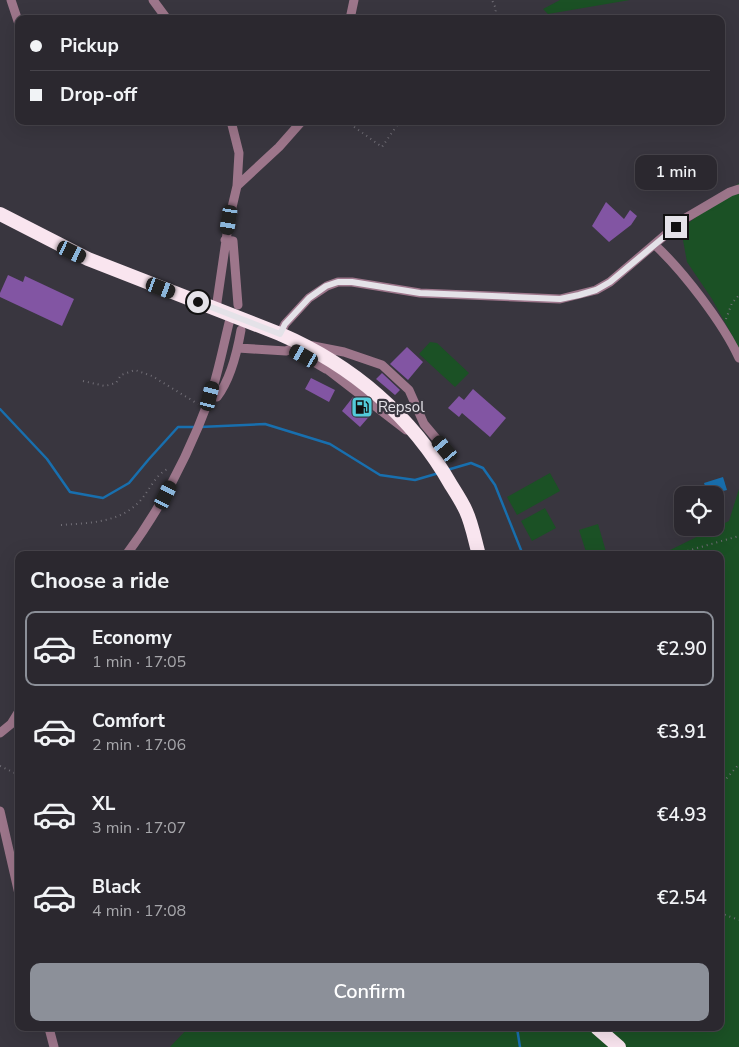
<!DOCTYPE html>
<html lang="en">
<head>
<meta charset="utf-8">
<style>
  body { margin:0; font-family:"Nunito Sans",sans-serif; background:#37343b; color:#f1f3f6; height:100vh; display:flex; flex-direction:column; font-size:19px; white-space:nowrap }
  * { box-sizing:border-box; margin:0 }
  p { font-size:16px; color:#a6a6aa }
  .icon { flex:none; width:28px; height:28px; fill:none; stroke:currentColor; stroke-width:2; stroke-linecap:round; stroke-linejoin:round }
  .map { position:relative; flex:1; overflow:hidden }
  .details { position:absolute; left:15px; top:551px; width:709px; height:480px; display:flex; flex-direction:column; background:#2b282f; border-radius:10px; box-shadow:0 5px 20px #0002,0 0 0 1px #47444b }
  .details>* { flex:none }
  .hud { position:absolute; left:15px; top:15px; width:710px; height:110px; border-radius:10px; box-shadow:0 5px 20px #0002,0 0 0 1px #47444b; display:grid; align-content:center; height:110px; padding:0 15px; background:#2b282f }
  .buttons { position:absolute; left:674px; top:486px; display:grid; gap:10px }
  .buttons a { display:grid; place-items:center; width:50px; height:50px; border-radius:10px; background:#2b282f; box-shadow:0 5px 20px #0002,0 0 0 1px #47444b; font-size:25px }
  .end { position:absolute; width:22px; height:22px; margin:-11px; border:6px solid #e4e2e8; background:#111; box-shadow:0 0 0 2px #111 }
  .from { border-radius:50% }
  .bubble { position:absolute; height:35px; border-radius:10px; background:#2b282f; box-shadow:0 5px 20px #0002,0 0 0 1px #47444b; font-size:16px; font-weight:600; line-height:35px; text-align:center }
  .car { position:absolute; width:15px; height:30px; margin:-15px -8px; border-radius:6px; box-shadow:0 0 4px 1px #0007; background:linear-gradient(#222 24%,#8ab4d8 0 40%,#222 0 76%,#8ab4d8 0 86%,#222 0) }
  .hud b { display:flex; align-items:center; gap:18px; height:48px; font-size:19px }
  .hud b+b { border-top:1px solid #47444b }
  .hud i { width:12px; height:12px; background:#f1f3f6 }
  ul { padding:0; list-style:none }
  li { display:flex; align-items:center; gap:15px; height:75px; margin:0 10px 8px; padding:0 5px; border:2px solid transparent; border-radius:10px }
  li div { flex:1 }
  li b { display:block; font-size:19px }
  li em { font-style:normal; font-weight:600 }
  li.on { border-color:#8c9099 }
  li>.icon { width:45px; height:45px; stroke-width:1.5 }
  h2 { padding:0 15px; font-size:22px; line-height:60px }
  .button { display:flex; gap:10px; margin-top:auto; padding:10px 15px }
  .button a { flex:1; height:58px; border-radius:10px; background:#8c9099; color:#fff; font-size:20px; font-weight:600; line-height:58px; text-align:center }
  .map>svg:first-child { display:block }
  .green { fill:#1b5125 }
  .water { fill:#186fae }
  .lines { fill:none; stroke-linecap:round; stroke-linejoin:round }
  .stream { stroke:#186fae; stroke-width:2.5 }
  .building { fill:#8255a3 }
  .path { stroke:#726f77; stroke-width:2; stroke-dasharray:1 4; stroke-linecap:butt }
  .minor { stroke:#9d768b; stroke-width:9 }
  .highway { stroke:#f9e5ef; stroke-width:14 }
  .route { stroke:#e4e2e8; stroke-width:6 }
  .labels { text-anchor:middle; stroke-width:4.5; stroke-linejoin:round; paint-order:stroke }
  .poi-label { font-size:15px; fill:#e4e2e8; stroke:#39363f; text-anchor:start }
</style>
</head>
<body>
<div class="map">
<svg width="739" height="1047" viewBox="0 0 739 1047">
  <rect width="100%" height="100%" fill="#39363f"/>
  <path class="green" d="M560 0H630L548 14 543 9Z
    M739 183V348L712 299 687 262 681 229Z
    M430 342 437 343 469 373 455 387 419 354Z
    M550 473 560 491 517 515 507 497Z
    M739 489V1047H170L188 1028H720V555H660L729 521Z
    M545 508 556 528 532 541 521 521Z
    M598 524 607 555H587L579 530Z"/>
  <path class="water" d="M723 477 727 490 708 495 704 483Z"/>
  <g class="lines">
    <path class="stream" d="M0 409 47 459 70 492 103 498 129 483 149 459 178 427H195
      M200 427 265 424 330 444 380 475 415 480 439 473
      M447 470 471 463 483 468 495 485 523 555
      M517 1028 520 1047"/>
  </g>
  <path class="building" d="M606 202 624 219 630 210 637 216 631 225 609 242 592 226Z
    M8 275 23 282 25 276 74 299 62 326 0 297V293Z
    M407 347 423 362 408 380 390 364Z
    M382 373 400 390 395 395 376 379Z
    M311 378 335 390 329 402 305 389Z
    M473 389 506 418 490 437 462 413 459 417 448 408 459 396 464 400Z
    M353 397 373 412 360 427 342 411Z"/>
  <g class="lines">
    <path class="path" d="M491 19 494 18 496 9 492 0
      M346 121 382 147 400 121
      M726 319 732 303 739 295
      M83 381 105 386 116 383 121 375 135 370 152 376 198 404
      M61 525C88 523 118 523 138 503 148 494 155 474 168 469
      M679 555 680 553 739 536
      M0 766 19 775
      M720 786 739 764
      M720 913 739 920"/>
    <path class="minor" d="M11 0 19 24
      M153 0 167 19
      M350 19 354 0
      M237 186 279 147 302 121
      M225 240 233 241 238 305
      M655 245C683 271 723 323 739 358
      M216 309 229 220 237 186 239 153 231 121
      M280 334 285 324 309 298 327 286 338 282H352L420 293 560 299 596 290 610 282 684 219 730 192 739 189
      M238 348 286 351 303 344 344 352 382 365 409 390 424 424 445 449
      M292 349 326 369
      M318 355 328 370 406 430
      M210 395 217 397C231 379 237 353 241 330
      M126 555C162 507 189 454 210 397 219 371 224 342 231 315
      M0 733 11 724 19 711
      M0 811 19 894
      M49 1028 54 1047"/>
    <path class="highway" d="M0 214 88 259 280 334C352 365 412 416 451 485 456 493 462 502 466 511 472 524 475 541 479 555
      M597 1028 619 1047"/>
  </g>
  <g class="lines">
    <path class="route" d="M198 302 280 334 285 324 309 298 326 286 338 282H352L420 293 560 299 579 295 596 290 610 282 676 227"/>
  </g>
  <defs>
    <g id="fuel-square" transform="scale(1.125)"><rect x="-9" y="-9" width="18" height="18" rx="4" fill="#53cbda" stroke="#39363f"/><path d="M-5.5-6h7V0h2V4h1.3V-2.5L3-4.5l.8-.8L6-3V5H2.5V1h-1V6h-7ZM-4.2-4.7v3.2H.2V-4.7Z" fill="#111"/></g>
  </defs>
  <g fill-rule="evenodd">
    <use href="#fuel-square" x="362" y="407"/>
  </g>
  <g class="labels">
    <g class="poi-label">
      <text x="378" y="412">Repsol</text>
    </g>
  </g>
</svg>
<div class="buttons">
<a><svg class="icon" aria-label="locate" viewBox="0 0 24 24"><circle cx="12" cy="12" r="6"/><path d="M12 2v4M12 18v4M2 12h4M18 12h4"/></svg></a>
</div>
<i class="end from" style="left:198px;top:302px"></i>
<i class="end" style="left:676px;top:227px"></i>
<div class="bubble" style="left:635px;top:155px;width:82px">1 min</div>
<i class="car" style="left:229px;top:220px;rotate:189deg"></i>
<i class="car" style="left:72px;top:252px;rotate:116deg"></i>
<i class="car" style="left:161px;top:288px;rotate:111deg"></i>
<i class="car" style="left:304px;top:356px;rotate:300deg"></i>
<i class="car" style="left:210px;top:396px;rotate:14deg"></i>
<i class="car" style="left:445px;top:449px;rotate:320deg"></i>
<i class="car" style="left:166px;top:495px;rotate:26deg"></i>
<div class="hud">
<b><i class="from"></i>Pickup</b>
<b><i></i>Drop-off</b>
</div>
<section class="details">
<h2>Choose a ride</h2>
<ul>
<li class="on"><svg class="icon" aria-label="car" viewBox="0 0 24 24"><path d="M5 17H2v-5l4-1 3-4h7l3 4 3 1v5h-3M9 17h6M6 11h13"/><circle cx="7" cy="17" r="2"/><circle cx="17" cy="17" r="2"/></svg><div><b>Economy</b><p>1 min · 17:05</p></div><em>€2.90</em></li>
<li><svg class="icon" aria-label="car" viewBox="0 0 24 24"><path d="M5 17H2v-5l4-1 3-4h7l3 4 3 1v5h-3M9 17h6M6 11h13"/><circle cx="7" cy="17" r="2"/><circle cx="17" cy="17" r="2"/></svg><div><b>Comfort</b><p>2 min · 17:06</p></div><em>€3.91</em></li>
<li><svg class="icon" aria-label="car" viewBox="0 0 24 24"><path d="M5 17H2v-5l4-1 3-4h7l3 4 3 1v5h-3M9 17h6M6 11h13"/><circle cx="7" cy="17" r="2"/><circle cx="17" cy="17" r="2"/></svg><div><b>XL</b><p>3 min · 17:07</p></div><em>€4.93</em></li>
<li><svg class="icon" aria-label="car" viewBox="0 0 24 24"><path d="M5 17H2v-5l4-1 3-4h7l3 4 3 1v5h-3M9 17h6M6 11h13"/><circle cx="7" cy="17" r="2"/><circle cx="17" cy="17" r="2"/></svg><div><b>Black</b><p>4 min · 17:08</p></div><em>€2.54</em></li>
</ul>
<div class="button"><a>Confirm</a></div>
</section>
</div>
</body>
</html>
